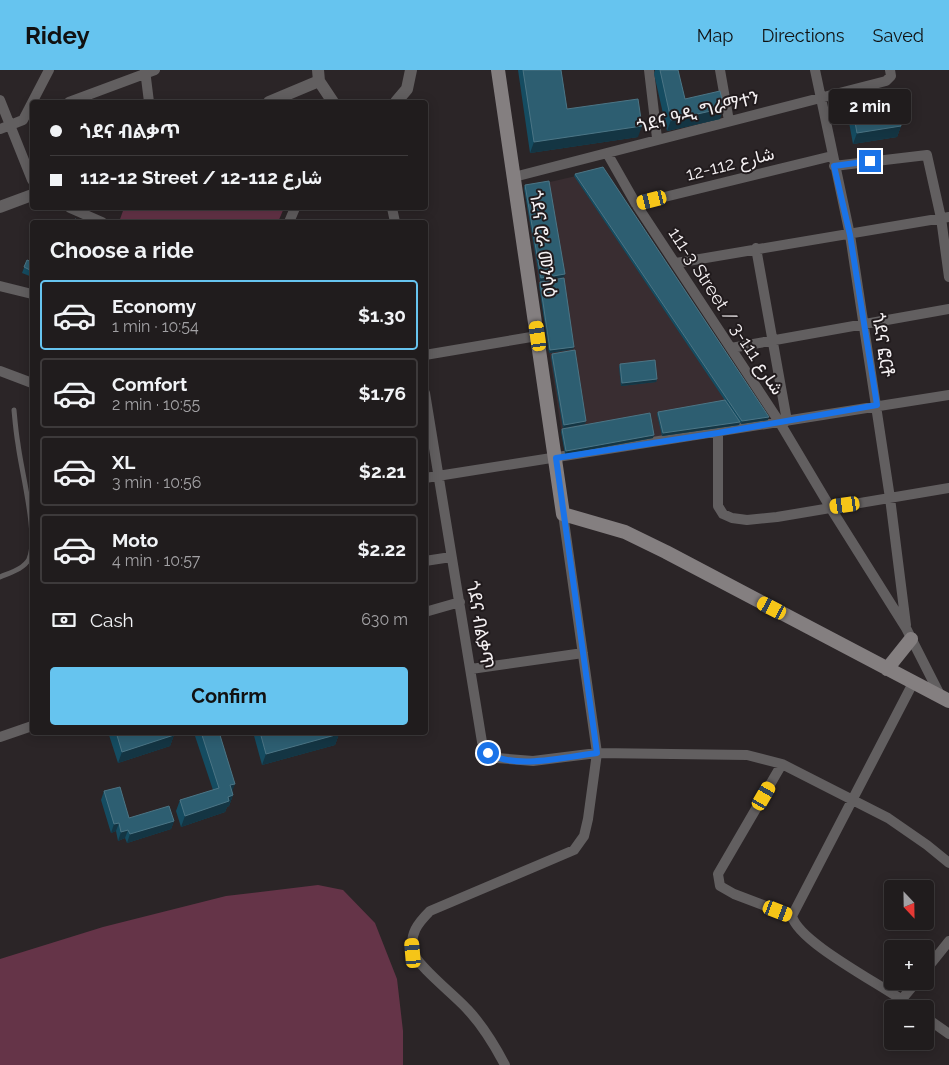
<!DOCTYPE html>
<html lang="en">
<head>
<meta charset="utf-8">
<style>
  body { margin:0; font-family:Raleway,Vazirmatn,"Noto Sans Ethiopic",sans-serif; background:#282526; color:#f1f3f6; height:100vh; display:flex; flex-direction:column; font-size:19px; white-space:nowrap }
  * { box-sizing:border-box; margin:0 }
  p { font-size:16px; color:#a2a1a4 }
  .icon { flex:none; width:28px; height:28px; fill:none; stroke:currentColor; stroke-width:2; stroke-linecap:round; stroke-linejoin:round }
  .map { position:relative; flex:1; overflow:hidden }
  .panel { position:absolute; left:30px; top:150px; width:398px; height:515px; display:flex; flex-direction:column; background:#201c1d; border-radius:5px; box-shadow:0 2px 12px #0003,0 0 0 1px #3d3a3b }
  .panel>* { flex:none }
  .top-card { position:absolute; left:30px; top:30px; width:398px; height:110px; border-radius:5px; box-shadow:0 2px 12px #0003,0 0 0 1px #3d3a3b; display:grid; align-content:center; height:110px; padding:0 20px; background:#201c1d }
  .needle { width:32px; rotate:158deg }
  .buttons { position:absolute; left:884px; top:810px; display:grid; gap:10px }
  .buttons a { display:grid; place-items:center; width:50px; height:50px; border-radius:5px; background:#201c1d; box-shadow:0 2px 12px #0003,0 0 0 1px #3d3a3b; font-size:25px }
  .end { position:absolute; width:22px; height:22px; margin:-11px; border:6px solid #1a73e8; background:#fff; box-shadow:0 0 0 2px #fff }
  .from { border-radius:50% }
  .bubble { position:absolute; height:35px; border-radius:5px; background:#201c1d; box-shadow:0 2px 12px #0003,0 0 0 1px #3d3a3b; font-size:16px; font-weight:700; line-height:35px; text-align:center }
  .car { position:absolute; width:15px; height:30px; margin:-15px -8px; border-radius:6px; box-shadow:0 0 4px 1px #0007; background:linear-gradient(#f5c518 24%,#345 0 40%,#f5c518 0 76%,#345 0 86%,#f5c518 0) }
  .top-card b { display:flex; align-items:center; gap:18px; height:48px; font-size:19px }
  .top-card b+b { border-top:1px solid #3d3a3b }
  .top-card i { width:12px; height:12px; background:#f1f3f6 }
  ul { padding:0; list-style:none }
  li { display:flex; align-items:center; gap:15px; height:70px; margin:0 10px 8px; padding:0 10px; border:2px solid #3d3a3b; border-radius:5px }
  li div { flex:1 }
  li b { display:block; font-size:19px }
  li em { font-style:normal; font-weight:700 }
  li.active { border-color:#66c4ef }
  li>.icon { width:45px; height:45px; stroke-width:1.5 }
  h2 { padding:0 20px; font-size:22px; line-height:60px }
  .pay { display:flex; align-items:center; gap:12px; height:55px; padding:0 20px; font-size:19px }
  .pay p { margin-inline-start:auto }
  .primary-button { display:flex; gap:10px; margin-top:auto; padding:10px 20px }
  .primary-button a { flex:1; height:58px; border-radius:5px; background:#66c4ef; color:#111; font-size:20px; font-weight:700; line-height:58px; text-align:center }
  header { display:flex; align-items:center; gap:30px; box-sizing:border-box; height:70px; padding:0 25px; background:#66c4ef; color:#111 }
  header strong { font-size:24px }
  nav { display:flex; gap:28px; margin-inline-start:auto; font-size:18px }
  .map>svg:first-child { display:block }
  .built { fill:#392d31 }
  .green { fill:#653448 }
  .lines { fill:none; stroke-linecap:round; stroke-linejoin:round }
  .service { stroke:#625f60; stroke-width:5 }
  .minor { stroke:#625f60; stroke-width:10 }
  .tertiary { stroke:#625f60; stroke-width:12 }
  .secondary { stroke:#847f80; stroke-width:14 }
  .wall { fill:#154c61 }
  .shaded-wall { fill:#143543 }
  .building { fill:#2d5e71; stroke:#4c7585 }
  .route { stroke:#1a73e8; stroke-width:6 }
  .labels { text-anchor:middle; stroke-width:4; stroke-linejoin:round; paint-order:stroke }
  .street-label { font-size:18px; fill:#f5f1f3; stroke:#211b1d }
</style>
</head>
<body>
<header>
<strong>Ridey</strong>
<nav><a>Map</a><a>Directions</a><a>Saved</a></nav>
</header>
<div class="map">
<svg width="949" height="995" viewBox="0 0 949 995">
  <rect width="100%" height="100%" fill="#2b2527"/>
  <path class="built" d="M602 100 768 350 565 384 524 118Z"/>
  <path class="green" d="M124 138H284L278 152H119Z
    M318 815 343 820 375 853 397 909 403 961V995H0V889L103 857 226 826Z"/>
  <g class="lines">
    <path class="service" d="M0 507C9 503 24 499 29 489 39 467 21 400 18 374 16 363 15 351 14 340"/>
    <path class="minor" d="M145 0 149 32
      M649 0 657 68
      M720 0 729 51
      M815 0 850 165 890 428 906 555
      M0 30 32 110
      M69 32 155 0
      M0 59 23 50 49 0
      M607 83 636 134 780 353 830 437 906 558 940 625
      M834 96 927 85 941 148 949 207
      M514 107 886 11 891 6 890 0
      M636 134 832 86
      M70 138 102 152
      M392 138 395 152
      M289 152 295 138
      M756 178 787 351
      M676 193 949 147
      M0 216 32 224
      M731 278 949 239
      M425 285 537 266
      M0 301 32 313
      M425 323 482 672 488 683 497 688 533 691 597 683 747 685 782 694 888 748 927 775 949 793
      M718 363V436L723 444 732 448 747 450 777 447 949 418
      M425 408 949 325
      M425 491 451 487
      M425 542 460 532
      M471 599 583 583
      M913 613 792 846C799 874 889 918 915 939
      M0 667 32 656
      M782 694 718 804 720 816 734 824 792 846
      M925 901 949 871
      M902 929 917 911
      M925 947 949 964
      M505 995C495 976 483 956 468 940 457 927 417 896 413 882 409 864 418 853 430 841L574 780 584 766 588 749 597 683 563 444"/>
    <path class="tertiary" d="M318 0 319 11 333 32
      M269 32 319 11
      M396 32 407 19 411 0
      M0 137 32 125"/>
    <path class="secondary" d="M498 0 563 444 625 462 666 482 949 631
      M887 599 911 569"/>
  </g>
  <path class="wall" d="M518 0H561L567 39 638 67 530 83Z
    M655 0H678L685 29 720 49 667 61 654 4Z
    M852 36 901 56 897 67 853 74 848 47Z
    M575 104 768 350 741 354 740 352 739 355 662 366 657 344 658 342 736 347 574 106Z
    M525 115 564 207 540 211 524 118Z
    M27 190 32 192V207L22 203Z
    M540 212 573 279 549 283 539 215Z
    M552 284 585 354 563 358 551 287Z
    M620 294 657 309 656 312 621 316 619 297Z
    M562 359 653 368 565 384 561 362Z
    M108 662H174V665L170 676 118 693Z
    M196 662H219L233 725 229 736 227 737 225 742 181 757 176 741 180 730 213 720 195 666Z
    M253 662H338L339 664 335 675 262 695Z
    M104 721 129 748 174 751 171 759 127 773 125 768 118 771 116 761 111 763 101 730Z"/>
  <path class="shaded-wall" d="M724 38 720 49 667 61 671 50Z
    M642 56 638 67 530 83 534 72Z
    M901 56 897 67 853 74 857 63Z
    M565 204 564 207 540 211 541 208Z
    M574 277 573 279 549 283 550 280Z
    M657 309 656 312 621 316 622 313Z
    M769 347 768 350 741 354 742 351Z
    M586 351 585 354 563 358 564 355Z
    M740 352 739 355 662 366 663 363Z
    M654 365 653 368 565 384 566 381Z
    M339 664 335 675 262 695 266 684Z
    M174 665 170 676 118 693 122 682Z
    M235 714 231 725 230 715Z
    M233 725 229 736 227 737 225 742 181 757 185 746Z
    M174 751 171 759 127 773 130 764Z
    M119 753 116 761 111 763 114 754Z
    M128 760 125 768 118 771 121 762Z"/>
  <path class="building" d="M523 0H561L567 39 638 29 642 56 534 72Z
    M660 0H678L685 29 720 21 724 38 671 50Z
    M896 28 901 56 857 63 852 36Z
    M603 97 769 347 742 351 575 104Z
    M549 111 565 204 541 208 525 115Z
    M75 149 84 152H74Z
    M27 190 32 192V201L24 197Z
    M564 208 574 277 550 280 540 212Z
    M575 280 586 351 564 355 552 284Z
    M655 290 657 309 622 313 620 294Z
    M725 330 740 352 663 363 658 342Z
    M650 343 654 365 566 381 562 359Z
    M116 662H174V665L122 682Z
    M201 662H219L235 714 230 715 233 725 228 727 229 731 185 746 180 730 219 718Z
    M260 662H338L339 664 266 684Z
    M120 717 129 748 169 736 174 751 130 764 128 760 121 762 119 753 114 754 104 721Z"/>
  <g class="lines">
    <path class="route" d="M488 683C515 700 566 687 597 683L556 388 718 363 877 335 850 165 834 96 870 91"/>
  </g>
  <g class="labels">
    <g class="street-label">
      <text transform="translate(698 42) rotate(-14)" y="6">ጎደና ዓዲ ግራማተን</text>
      <text transform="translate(730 94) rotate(-14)" y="6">شارع 112-12</text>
      <text transform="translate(543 174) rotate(82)" y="6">ጎደና ሮራ መንሳዕ</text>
      <text transform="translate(726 241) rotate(57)" y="6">111-3 Street / شارع 111-3</text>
      <text transform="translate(883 275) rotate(81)" y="6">ጎደና ፎርቶ</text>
      <text transform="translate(480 555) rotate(80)" y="6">ጎደና ብልቃጥ</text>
    </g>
  </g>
</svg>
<div class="buttons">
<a><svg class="needle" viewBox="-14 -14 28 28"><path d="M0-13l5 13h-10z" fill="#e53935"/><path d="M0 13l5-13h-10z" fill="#a2a1a4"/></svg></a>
<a>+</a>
<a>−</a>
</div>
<i class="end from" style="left:488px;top:683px"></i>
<i class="end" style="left:870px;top:91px"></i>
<div class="bubble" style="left:829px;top:19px;width:82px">2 min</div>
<i class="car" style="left:652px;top:130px;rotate:256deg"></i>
<i class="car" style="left:538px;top:266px;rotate:352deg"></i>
<i class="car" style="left:845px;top:435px;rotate:262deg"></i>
<i class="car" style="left:772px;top:538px;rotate:297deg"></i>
<i class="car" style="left:764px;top:726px;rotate:30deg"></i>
<i class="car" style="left:778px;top:841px;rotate:111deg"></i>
<i class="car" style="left:413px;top:883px;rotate:355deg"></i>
<div class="top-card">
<b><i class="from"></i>ጎደና ብልቃጥ</b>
<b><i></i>112-12 Street / شارع 112-12</b>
</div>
<section class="panel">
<h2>Choose a ride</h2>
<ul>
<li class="active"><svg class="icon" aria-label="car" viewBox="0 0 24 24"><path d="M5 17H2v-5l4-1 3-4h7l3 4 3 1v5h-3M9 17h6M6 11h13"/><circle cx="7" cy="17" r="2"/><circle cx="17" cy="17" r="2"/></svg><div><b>Economy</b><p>1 min · 10:54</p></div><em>$1.30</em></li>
<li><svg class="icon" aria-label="car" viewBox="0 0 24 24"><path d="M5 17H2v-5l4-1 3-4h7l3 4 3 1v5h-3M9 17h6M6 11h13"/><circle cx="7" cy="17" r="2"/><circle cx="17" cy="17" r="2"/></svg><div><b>Comfort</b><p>2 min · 10:55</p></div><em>$1.76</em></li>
<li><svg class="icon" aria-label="car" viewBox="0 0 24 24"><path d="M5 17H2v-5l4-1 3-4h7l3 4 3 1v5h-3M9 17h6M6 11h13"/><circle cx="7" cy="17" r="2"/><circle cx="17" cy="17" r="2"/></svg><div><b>XL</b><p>3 min · 10:56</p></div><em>$2.21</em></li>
<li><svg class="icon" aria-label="car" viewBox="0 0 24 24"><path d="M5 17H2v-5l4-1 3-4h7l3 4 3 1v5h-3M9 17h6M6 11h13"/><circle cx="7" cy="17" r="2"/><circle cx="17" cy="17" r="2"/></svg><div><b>Moto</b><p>4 min · 10:57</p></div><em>$2.22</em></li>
</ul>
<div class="pay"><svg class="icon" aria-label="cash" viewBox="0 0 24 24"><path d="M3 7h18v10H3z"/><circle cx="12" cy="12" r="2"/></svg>Cash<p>630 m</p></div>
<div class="primary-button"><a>Confirm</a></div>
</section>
</div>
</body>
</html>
